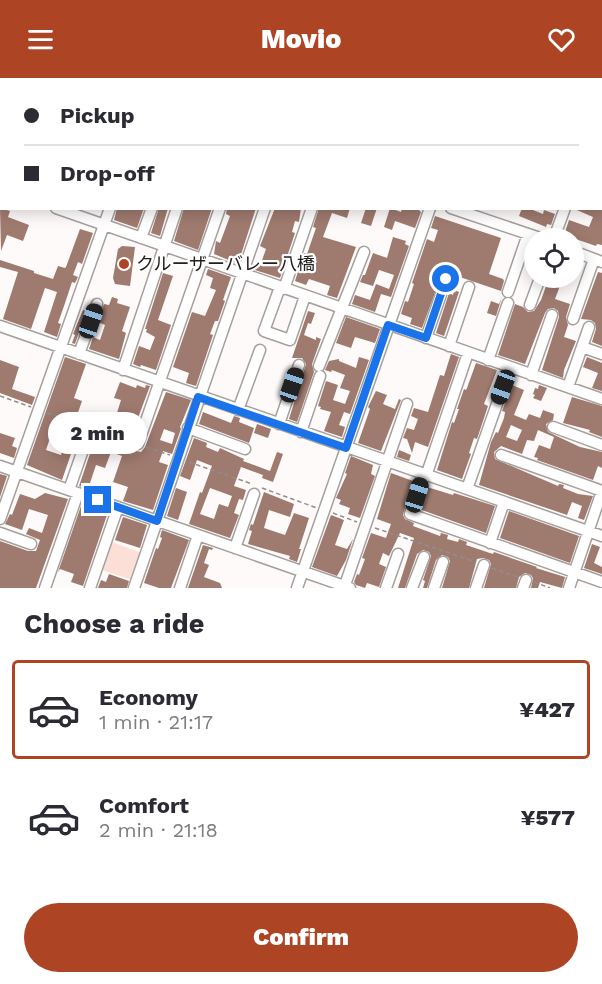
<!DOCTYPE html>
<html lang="en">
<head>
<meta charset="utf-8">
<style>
  body { margin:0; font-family:"Work Sans","Noto Sans JP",sans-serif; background:#f2f2f3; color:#2b2b33; height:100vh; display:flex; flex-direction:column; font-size:22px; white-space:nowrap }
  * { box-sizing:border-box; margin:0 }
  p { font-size:20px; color:#7c7c81 }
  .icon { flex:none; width:33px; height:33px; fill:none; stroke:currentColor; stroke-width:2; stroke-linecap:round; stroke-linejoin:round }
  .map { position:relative; height:510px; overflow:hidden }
  .details { display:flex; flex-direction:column; background:#fff; flex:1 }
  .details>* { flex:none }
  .top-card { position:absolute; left:0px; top:0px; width:603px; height:132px; box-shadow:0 3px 15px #0003; display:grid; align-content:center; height:132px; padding:0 24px; background:#fff }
  .controls { position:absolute; left:524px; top:150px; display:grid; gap:12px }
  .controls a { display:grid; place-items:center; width:60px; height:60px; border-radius:50%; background:#fff; box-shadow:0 3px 15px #0003; font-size:30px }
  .end { position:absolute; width:27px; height:27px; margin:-14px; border:8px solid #1a73e8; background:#fff; box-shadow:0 0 0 3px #fff }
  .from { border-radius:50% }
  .bubble { position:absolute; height:42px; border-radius:21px; background:#fff; box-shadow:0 3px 15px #0003; font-size:20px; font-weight:800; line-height:42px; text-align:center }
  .car { position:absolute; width:18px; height:36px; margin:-18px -9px; border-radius:8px; box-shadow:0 0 4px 2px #0007; background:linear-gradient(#222 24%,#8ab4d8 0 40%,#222 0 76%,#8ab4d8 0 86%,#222 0) }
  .top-card b { display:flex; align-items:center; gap:21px; height:57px; font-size:22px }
  .top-card b+b { border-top:2px solid #e1e1e2 }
  .top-card i { width:15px; height:15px; background:#2b2b33 }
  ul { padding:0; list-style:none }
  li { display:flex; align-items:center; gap:18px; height:99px; margin:0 12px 9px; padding:0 12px; border:3px solid transparent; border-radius:6px }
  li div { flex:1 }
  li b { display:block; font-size:22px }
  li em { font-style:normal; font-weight:800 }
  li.active { border-color:#ad4525 }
  li>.icon { width:54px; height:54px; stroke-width:1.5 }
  h2 { padding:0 24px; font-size:27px; line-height:72px }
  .cta { display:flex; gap:12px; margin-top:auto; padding:12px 24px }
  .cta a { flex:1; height:69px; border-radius:36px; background:#ad4525; color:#fff; font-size:24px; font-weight:800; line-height:69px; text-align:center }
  header { display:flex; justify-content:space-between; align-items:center; height:78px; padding:0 24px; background:#ad4525; color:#fff; font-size:27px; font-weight:800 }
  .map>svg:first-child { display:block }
  .green { fill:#fce0d7 }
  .building { fill:#9f7a6f; fill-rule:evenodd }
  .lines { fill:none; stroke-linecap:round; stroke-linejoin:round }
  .minor-casing { stroke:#a5a09e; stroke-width:13 }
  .path { stroke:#918e8d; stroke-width:1.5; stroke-dasharray:4.5 3; stroke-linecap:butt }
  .minor { stroke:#fff; stroke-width:10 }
  .route { stroke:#1a73e8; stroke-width:8 }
  .poi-dot { fill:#ad4525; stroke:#fff; stroke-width:2 }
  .labels { text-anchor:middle; stroke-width:4.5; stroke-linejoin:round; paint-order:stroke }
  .poi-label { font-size:18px; fill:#22201f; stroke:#fff; text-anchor:start }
</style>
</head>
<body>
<header><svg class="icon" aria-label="menu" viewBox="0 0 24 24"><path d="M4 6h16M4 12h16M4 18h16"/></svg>Movio<svg class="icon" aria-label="heart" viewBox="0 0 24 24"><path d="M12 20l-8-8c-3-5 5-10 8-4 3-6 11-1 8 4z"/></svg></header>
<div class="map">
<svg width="602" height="510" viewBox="0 0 602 510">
  <rect width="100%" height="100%" fill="#fefaf9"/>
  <path class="green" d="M109 463 142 475 132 502 99 491Z"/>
  <path class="building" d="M0 130 10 133 8 139 29 147 23 163 7 157 1 173Z
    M117 130H144L137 150 114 142Z
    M159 130H168L160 158 151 155Z
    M184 130H212L198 172 174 163Z
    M227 130H256L238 186 214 176 216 163 220 165 230 138 226 136Z
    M275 130H301L299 144 295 143 292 154 295 155 280 200 252 191 254 186 260 188 266 171 260 168Z
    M319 130H350L347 140 332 135 323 159 356 169 337 220 327 217 330 208 309 201 306 207 295 203 304 175 307 176 316 150 313 149Z
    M366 130H377L371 148 361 145Z
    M390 130 401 134 402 130 419 132 421 134 415 150 395 143 392 152 384 149Z
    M522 130H528L543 136 544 132 555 136 551 147 547 146 546 149 519 138Z
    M572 130H602V167L597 166 596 168 564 157 569 142 589 149 593 139Z
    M435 138 501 160 489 196 503 201 504 203 501 213 448 195 442 196 422 250 410 246 412 240 401 236 405 223 408 224 414 206 412 205 427 161 434 164 438 152 431 150Z
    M80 151 93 155 82 186 78 184 73 197 78 199 75 205 72 204 64 228 58 245 61 246 57 259 44 254 57 214 45 210 31 251 3 241 18 194 0 189V182L34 193V195L53 201 58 188 65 190 66 189Z
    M393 159 406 163 405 166 409 168 391 219 381 216 375 234 352 226 355 217 370 222 376 206 389 211 394 197 379 192 373 208 360 204 363 197H365L373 175 387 180Z
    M122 168 135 169 130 208 115 206 113 200 118 171Z
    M208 191 231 199 223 222 225 223 218 243H215L210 256 213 257 196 308 186 305 189 295 173 289 192 234 205 238 216 212 210 210 213 200 206 197Z
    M598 194 602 195V268L592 264 596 251 595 245 591 242 581 241Z
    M163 195 173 198 158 242 171 247 156 292 141 287 140 289 133 286 139 268 150 272 155 259 146 254 147 251H145Z
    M549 200H563L555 221 570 226 566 239 568 247 564 259 576 263 564 292 563 300 542 292 559 239 558 233 554 230 548 231 545 235 525 286 498 277 515 226 523 229 528 234 534 233 541 222Z
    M454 212 459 214 444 258 436 255 449 215 453 217Z
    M112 219 118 221 117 225 130 229 122 253 126 255 119 281 89 271 93 259 100 262 105 247 98 244 104 226 109 227Z
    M502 219 496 238 487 235 491 223 499 226Z
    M83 232 86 233 75 266 72 265 75 257 73 256Z
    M308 233 315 235 311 246 308 245 304 257 316 262V259L321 261 312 286 314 294 297 344 289 341 306 286 302 280H292Z
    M346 239 380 251 375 265 355 259 351 270 336 265Z
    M451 276 459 279 428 369 415 364 412 375 407 361 403 360 407 350 414 352 418 341 411 338 414 330 428 334 440 297 444 298Z
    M65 279 86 286 74 320 82 323 73 349 86 354 84 361 57 352 51 353 48 356 49 363 46 372 61 377 63 370 72 373 62 402 27 387Z
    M359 279 369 282 350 336 344 334 339 347 345 349 342 359 324 353 331 334 320 331 321 329 318 328 326 303 338 307 333 322 345 326 350 313 340 310 345 297 332 292 331 294 325 292 329 283 339 281V283L356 290Z
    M587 279 602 285V313L592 310 598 295 583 289Z
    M0 282 19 289 12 311 35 319 32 327 0 315Z
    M476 285 497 292 484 326 488 328 477 361 474 360 469 375 471 376 462 401 437 392 452 344 454 345 459 331H457L464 311 466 312 467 310Z
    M120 304 136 310 137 307 145 310 146 307 150 308 127 369 136 373 141 374 145 369 166 314 191 322 180 349 181 351 172 376 163 373 159 384 168 387 153 432 123 423 128 409 113 404 122 378 111 374 105 390 96 387 88 411 79 408 96 358 117 362 122 348 107 343 110 336 116 338 121 322 114 320ZM164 351 175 355 172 366 160 362Z
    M512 307 524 312 514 337 526 342 529 336 540 340 543 332 554 336 553 342 546 346 548 354 580 369 602 374V390L598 388 593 402 537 382 538 380 534 379 539 367 550 371 554 359 538 352 534 363 527 362 522 376 501 368 494 374 495 381 558 408 559 406 564 407 563 410 578 416 593 418 584 442 578 440 582 428 572 424 567 437 479 407 491 364 496 354 498 355 504 340 505 334 502 333ZM511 347 522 352 517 363 506 359Z
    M539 307 547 310 541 323 533 320 535 317 533 316 535 310 538 311Z
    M376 313 387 317 383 326 395 331 399 321 401 322 381 373 358 365 370 331 368 329Z
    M572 319 602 328V359L589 354 590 352 563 345Z
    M203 334 231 345 234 338 240 340 239 344 254 350 249 365 199 346Z
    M257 346 271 351 268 360 254 355Z
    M0 355 15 360 12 368 17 370 14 380 0 375Z
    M194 360 207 365 206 369 218 374 220 370 244 381 243 383 270 393 277 374 283 376 273 404 262 400 263 397 241 389 234 408 246 412 243 422 239 421 234 435 239 437 230 460 189 446 200 414 202 415 212 388 197 382 190 402 180 398ZM210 410 232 418 228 429 219 426 214 441 200 436Z
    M399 372 411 377 409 383 397 379Z
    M351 378 373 387 371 396 375 398 360 440 348 436 350 430 339 426 341 422 336 420 347 396 345 395Z
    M391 395 413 403 403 437 405 441 414 445 413 448 440 458 441 455 448 457 447 461 458 464 459 461 467 464 466 467 493 476 494 474 537 489 536 490 565 499 562 510 540 504 538 510H531L533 500 531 497 525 495 519 499 516 510H484L491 486 489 482 483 480 477 481 469 510H442L450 483 448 479 442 477 436 482 427 510H423L425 503 423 502 431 478 429 474 423 472 417 476 405 510H398L414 460 400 455 389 478 383 475 379 486 386 489 379 509 367 505 365 510 356 507 354 504 357 496 359 497 365 481 362 480 371 455 386 460 391 446 377 441Z
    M0 396 7 398 0 419Z
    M427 409 453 417 454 415 495 428 486 455 419 431Z
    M176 410 187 414 178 442 167 438Z
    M264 414 294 426 290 439 269 432 264 450 285 457 294 435 309 440 299 471H301L297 484 289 481 290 478 248 466 252 453 249 452 251 446 253 447Z
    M45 415 68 421 36 510H0V463L28 473H36L40 462 26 456 29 450 42 455 48 437 29 431 22 452 5 446 10 436 12 437 20 416 35 421Z
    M81 428 95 433 96 430 103 432 102 435 107 437 83 508 71 504 74 496 60 491 58 494Z
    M509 433 579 458 570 485 500 460Z
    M331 437 344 442 335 467 347 471 353 461 346 482 337 498 312 489Z
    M123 439 147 447 140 470 115 462Z
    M162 452 189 462 171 510H159L144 505 156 470 158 471 162 460 160 459Z
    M592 466 600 469 594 485 602 489V496L584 490Z
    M203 467 213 470 212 472 209 471 204 485 209 487 204 499 220 505 222 510H188Z
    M109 496 129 503 127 510H98L101 502 106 504Z"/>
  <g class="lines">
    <g class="minor-casing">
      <path id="minor" d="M75 0 79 2
        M477 0 481 2
        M154 2 155 0
        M324 2V0
        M379 2 380 0
        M403 2 404 0
        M426 2 427 0
        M523 2V0
        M564 2V0
        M0 8 2 9
        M602 24V23
        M602 99V97
        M0 109 2 105
        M56 130 602 321
        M451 130 540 160
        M141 160 152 130
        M554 160 565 130
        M573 173 602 184
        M280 209 264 253 290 262 305 218
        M284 211 312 130
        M508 214 528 156
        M530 227 540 200
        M573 241 594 181
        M0 248 602 458
        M426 260 446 202
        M449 268 469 209
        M582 269 602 276
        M79 276 97 226
        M488 282 508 225
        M319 288 364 174
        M123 292 177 130
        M531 297 552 237
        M568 309 589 249
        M238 332 260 272
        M279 346 299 287
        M553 349 602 367
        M188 350 245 371
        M301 354 320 298
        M55 359 84 369 69 412
        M138 366 220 130
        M501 377 602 413
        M0 388 350 510
        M423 397 410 436 602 504
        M426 398 468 275
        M467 411 510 289
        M0 441 110 130
        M0 455 31 466
        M490 465 504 424
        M235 470 254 416
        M45 510 78 415
        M90 510 118 429
        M134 510 265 130
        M180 510 198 457
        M297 510 430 130
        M344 510 407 326
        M386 510 398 476
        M412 510 424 479
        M434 510 443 484
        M476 510 484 487
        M523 510 526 502
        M569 510 602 413"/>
    </g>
    <path class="path" d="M274 0 278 2
      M0 318 31 329
      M47 335 130 363
      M146 369 170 377
      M189 384 252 406
      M262 410 317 430
      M333 435 357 444
      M375 450 476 484
      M492 490 518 499
      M534 504 550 510"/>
    <use href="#minor" class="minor"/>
  </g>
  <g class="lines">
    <path class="route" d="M98 422 157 443 198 319 346 370 388 247 426 260 446 201"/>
  </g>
  <circle class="poi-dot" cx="124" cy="186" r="6"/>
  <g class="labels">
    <g class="poi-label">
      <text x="136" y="192">クルーザーバレー八橋</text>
    </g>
  </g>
</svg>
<div class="controls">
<a><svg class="icon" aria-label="locate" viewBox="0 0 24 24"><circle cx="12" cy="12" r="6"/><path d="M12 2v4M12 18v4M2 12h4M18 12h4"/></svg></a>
</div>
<i class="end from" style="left:446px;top:201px"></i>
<i class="end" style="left:98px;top:422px"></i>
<div class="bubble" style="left:48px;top:334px;width:99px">2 min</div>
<i class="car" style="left:91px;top:243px;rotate:19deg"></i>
<i class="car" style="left:292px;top:307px;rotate:19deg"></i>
<i class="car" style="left:503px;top:309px;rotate:200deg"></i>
<i class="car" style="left:417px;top:417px;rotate:17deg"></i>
<div class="top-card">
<b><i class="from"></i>Pickup</b>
<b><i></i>Drop-off</b>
</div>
</div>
<section class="details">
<h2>Choose a ride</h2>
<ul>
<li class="active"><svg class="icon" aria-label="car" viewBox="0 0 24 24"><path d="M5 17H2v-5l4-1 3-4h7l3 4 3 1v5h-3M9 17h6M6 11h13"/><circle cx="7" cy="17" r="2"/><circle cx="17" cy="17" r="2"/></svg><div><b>Economy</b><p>1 min · 21:17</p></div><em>¥427</em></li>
<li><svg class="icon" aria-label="car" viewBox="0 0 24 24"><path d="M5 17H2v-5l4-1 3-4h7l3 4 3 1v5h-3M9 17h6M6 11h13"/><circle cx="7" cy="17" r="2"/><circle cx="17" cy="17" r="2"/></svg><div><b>Comfort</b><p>2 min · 21:18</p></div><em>¥577</em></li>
</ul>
<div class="cta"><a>Confirm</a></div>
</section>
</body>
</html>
